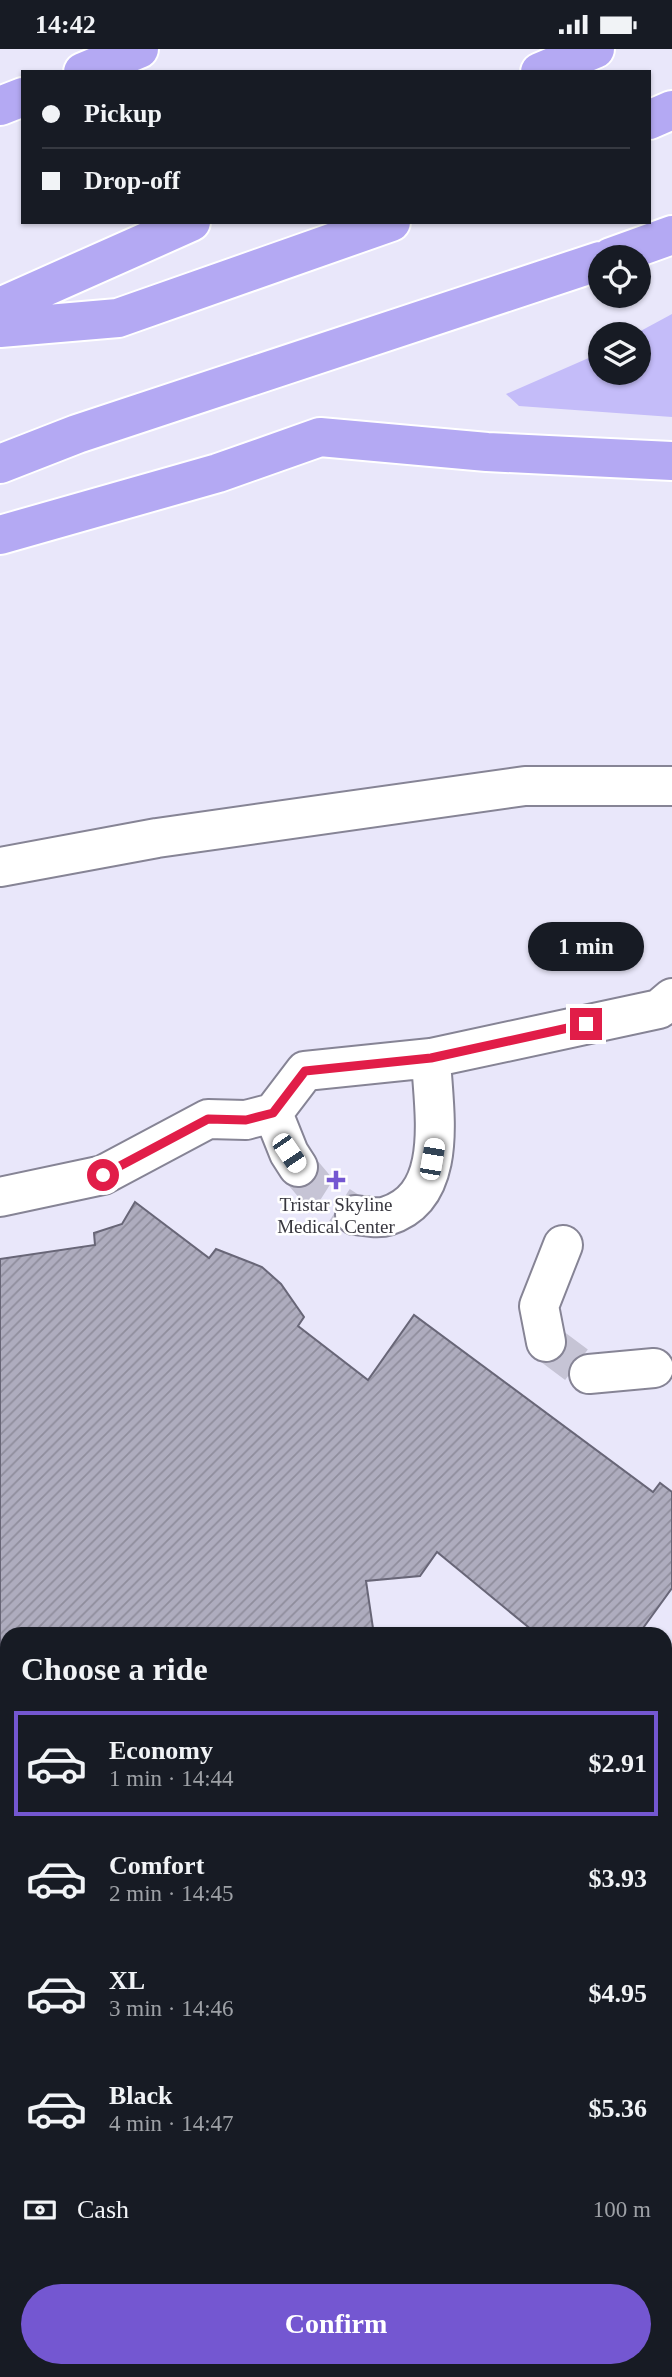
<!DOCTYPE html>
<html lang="en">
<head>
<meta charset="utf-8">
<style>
  body { margin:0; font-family:Georgia,serif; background:#20242c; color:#f1f3f6; height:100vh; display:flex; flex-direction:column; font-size:26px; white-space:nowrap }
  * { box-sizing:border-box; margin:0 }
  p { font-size:23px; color:#9ea1a6 }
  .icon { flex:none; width:38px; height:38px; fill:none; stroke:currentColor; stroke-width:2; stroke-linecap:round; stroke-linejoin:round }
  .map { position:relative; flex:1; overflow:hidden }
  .drawer { position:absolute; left:0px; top:1578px; width:672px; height:751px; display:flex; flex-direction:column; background:#171b24; border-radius:21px 21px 0 0; box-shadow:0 2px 5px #0004 }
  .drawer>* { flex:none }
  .top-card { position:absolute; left:21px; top:21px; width:630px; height:154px; border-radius:0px; box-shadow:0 2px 5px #0004; display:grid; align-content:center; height:154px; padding:0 21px; background:#171b24 }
  .fabs { position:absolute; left:588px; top:196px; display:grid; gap:14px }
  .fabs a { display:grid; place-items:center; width:63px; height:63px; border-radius:50%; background:#171b24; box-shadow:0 2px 5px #0004; font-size:35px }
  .end { position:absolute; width:32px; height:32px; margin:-16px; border:9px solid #e11d48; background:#fff; box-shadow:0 0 0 4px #fff }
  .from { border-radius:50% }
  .bubble { position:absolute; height:49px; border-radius:24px; background:#171b24; box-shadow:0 2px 5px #0004; font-size:23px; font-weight:700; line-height:49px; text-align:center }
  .car { position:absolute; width:21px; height:42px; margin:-21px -10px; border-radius:9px; box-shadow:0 0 5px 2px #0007; background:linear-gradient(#fff 24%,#345 0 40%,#fff 0 76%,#345 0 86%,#fff 0) }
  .top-card b { display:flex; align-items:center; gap:24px; height:66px; font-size:26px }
  .top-card b+b { border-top:2px solid #363941 }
  .top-card i { width:18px; height:18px; background:#f1f3f6 }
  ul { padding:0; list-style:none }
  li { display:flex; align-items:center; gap:21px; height:105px; margin:0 14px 10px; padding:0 7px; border:4px solid transparent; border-radius:0px }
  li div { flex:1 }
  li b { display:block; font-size:26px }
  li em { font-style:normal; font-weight:700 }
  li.on { border-color:#7457d1 }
  li>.icon { width:63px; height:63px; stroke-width:1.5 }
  h2 { padding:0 21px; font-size:32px; line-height:84px }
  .pay { display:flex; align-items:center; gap:18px; height:77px; padding:0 21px; font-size:26px }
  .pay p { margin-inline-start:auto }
  .action { display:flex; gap:14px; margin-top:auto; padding:14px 21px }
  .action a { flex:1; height:80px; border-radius:42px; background:#7457d1; color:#fff; font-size:28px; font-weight:700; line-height:80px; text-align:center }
  .status { display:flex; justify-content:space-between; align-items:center; height:49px; padding:0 35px; background:#171b24; direction:ltr }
  .status svg { height:19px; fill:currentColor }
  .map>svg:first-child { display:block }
  .green { fill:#c4bcf9 }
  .building { fill:url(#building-hatch); stroke:#686677; stroke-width:2 }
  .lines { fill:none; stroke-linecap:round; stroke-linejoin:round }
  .minor-tunnel { stroke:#c6c4d5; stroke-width:38; stroke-dasharray:38 19; stroke-linecap:butt }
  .minor-casing { stroke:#868495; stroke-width:42 }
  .highway-casing { stroke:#fff; stroke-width:42 }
  .minor { stroke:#fff; stroke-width:38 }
  .highway { stroke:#b4a9f3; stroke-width:38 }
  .route { stroke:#e11d48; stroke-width:9 }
  .poi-dot { fill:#7457d1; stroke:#fff; stroke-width:2.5 }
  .labels { text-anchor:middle; stroke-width:5; stroke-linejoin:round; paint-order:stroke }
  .poi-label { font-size:19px; fill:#38373f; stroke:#fff }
</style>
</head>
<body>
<div class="status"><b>14:42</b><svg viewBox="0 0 49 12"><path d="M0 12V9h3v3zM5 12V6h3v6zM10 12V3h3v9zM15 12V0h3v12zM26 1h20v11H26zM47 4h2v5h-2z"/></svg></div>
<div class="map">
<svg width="672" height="2328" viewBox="0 0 672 2328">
  <defs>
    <pattern id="building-hatch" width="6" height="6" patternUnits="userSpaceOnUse" patternTransform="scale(1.75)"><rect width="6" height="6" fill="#aeacbe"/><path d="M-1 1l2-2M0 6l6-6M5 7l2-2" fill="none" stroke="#8f8d9c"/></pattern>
  </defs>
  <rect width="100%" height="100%" fill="#e9e7fa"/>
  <path class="green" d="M672 265V368L519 357 506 345 600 304V324H639V285H635Z"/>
  <path class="building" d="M135 1153 209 1209 216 1200 262 1218 281 1235 304 1268 298 1277 368 1331 414 1266 653 1443 660 1434 672 1443V1539L638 1586H538L437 1503 420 1527 366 1532 374 1586H7V1863L0 1864V1210L95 1196 94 1184 122 1175Z"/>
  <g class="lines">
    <path class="minor-tunnel" d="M298 1118 319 1143 355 1166
      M546 1293 589 1325"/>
    <g class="minor-casing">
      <path id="minor" d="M0 818 157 789 525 737H672
        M273 1064 289 1104 298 1118
        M0 1148 103 1126 208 1070 246 1071 273 1064 305 1022 431 1009 659 960 672 949
        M355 1166C364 1167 378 1170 387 1167 451 1147 433 1060 431 1009
        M546 1293 539 1257 563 1196
        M589 1325 654 1319
        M665 1726 672 1715
        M665 1805H672
        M0 2122 7 2127
        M665 2292 672 2291
        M293 2322 305 2328
        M449 2328 480 2322"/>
    </g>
    <g class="highway-casing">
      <path id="highway" d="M83 23 139 0
        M540 23 595 0
        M0 57 23 48
        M649 71 672 61
        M611 208 672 186
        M0 258 191 173
        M0 279 118 269 391 173
        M0 415 77 385 600 212
        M0 486 218 424 320 388 487 403 672 412"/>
    </g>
    <use href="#minor" class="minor"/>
    <use href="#highway" class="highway"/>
  </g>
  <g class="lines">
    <path class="route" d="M103 1126 208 1070 246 1071 273 1064 305 1022 431 1009 586 975"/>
  </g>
  <path class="poi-dot" d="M332.5 1120.5h7v7h7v7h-7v7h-7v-7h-7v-7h7z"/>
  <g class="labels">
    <g class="poi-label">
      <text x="336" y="1162">Tristar Skyline<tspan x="336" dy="22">Medical Center</tspan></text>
    </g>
  </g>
</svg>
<div class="fabs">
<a><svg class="icon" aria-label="locate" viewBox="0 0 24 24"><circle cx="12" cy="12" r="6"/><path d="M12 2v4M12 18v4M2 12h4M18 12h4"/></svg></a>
<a><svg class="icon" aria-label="layers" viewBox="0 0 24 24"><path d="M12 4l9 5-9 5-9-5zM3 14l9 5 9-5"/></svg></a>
</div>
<i class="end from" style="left:103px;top:1126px"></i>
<i class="end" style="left:586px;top:975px"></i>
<div class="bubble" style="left:528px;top:873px;width:116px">1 min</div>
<i class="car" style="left:289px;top:1104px;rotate:146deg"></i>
<i class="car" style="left:432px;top:1110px;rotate:10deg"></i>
<div class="top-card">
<b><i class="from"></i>Pickup</b>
<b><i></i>Drop-off</b>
</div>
<section class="drawer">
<h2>Choose a ride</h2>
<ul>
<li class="on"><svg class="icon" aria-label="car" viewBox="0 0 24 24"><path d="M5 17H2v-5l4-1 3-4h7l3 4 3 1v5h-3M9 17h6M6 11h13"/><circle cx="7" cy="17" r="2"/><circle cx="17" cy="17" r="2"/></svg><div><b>Economy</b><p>1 min · 14:44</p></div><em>$2.91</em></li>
<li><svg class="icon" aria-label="car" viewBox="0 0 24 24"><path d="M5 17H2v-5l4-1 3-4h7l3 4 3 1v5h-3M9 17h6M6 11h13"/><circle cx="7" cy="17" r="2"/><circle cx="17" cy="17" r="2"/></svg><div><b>Comfort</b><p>2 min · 14:45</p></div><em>$3.93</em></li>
<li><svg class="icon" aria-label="car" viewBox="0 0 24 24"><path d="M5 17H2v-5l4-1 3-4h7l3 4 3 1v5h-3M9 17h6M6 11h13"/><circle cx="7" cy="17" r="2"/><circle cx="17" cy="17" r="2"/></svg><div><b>XL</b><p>3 min · 14:46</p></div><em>$4.95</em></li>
<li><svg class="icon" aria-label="car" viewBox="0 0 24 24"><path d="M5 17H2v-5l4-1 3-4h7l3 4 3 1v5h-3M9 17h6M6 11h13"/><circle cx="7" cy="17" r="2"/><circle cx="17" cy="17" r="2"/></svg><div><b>Black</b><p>4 min · 14:47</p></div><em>$5.36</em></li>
</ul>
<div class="pay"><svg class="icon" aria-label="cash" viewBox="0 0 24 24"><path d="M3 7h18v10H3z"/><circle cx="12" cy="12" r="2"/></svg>Cash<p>100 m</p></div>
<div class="action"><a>Confirm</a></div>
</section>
</div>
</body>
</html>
